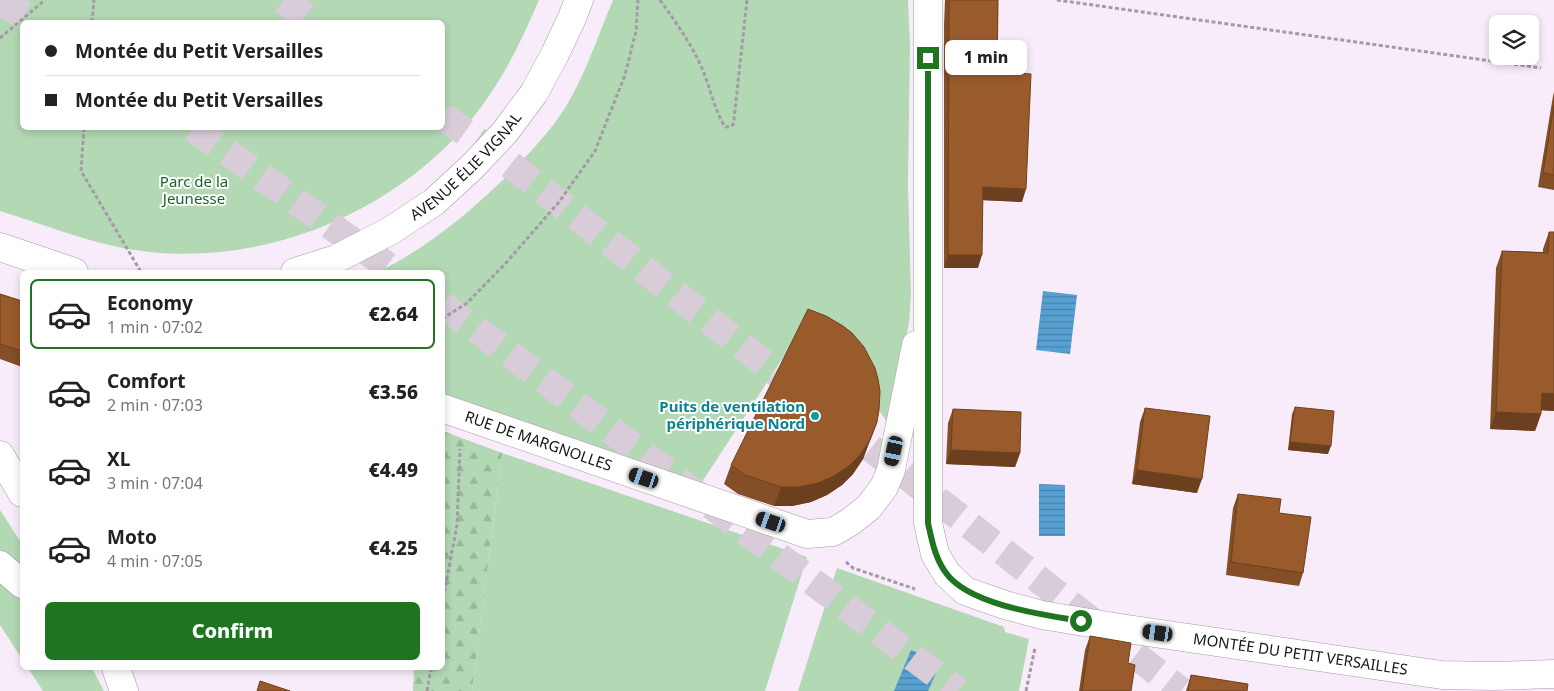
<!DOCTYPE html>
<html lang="en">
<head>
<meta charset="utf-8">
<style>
  body { margin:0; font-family:"Noto Sans",sans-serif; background:#f2f2f2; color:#222; height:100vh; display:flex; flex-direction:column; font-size:19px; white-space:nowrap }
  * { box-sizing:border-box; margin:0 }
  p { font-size:16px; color:#767676 }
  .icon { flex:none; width:28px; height:28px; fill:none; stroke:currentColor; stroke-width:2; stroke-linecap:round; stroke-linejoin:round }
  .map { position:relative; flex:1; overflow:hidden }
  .drawer { position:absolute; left:20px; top:270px; width:425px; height:400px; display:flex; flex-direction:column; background:#fff; border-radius:8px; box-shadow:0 2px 8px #0003 }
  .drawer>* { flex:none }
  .guide { position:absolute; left:20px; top:20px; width:425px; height:110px; border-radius:8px; box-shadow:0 2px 8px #0003; display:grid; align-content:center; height:110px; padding:0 25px; background:#fff }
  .tools { position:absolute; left:1489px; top:15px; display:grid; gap:10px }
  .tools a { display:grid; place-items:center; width:50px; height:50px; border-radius:8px; background:#fff; box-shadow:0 2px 8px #0003; font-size:25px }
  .end { position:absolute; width:22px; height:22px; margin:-11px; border:6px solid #1f741f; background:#fff; box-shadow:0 0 0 2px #fff }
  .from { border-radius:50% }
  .bubble { position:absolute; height:35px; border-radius:8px; background:#fff; box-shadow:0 2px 8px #0003; font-size:16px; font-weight:800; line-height:35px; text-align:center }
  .car { position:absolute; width:15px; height:30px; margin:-15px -8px; border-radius:6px; box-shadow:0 0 4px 1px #0007; background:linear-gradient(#222 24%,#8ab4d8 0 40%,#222 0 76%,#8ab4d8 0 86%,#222 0) }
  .guide b { display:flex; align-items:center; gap:18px; height:48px; font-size:19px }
  .guide b+b { border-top:1px solid #e0e0e0 }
  .guide i { width:12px; height:12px; background:#222 }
  ul { padding:9px 0 0; list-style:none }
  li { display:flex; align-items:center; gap:15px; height:70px; margin:0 10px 8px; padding:0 15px; border:2px solid transparent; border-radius:8px }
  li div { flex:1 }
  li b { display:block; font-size:19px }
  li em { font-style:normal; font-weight:800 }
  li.on { border-color:#1f741f }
  li>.icon { width:45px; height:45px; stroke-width:1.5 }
  .cta { display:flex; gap:10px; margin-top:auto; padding:10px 25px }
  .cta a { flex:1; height:58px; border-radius:8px; background:#1f741f; color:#fff; font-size:20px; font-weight:800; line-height:58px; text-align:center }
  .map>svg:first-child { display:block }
  .green { fill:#b2d8b4; fill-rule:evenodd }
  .forest { fill:url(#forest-firs) }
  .water { fill:url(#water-rules) }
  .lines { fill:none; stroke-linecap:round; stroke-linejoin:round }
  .highway-tunnel { stroke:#d7ccd8; stroke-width:28; stroke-dasharray:28 14; stroke-linecap:butt }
  .street-casing { stroke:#a59aa7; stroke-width:29 }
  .path { stroke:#a39ba5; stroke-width:3; stroke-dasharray:4 2.5; stroke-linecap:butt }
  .street { stroke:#fff; stroke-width:28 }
  .wall { fill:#844e26 }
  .shaded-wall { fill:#6c401f }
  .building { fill:#9a5b2c; stroke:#6c401f }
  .route { stroke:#1f741f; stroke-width:6 }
  .culture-dot { fill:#0f9aa8; stroke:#fefefe; stroke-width:2 }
  .labels { text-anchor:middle; stroke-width:4; stroke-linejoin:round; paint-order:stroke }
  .street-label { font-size:15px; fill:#19151a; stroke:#fefefe }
  .park-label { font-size:15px; fill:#1f612c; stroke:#fefefe }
  .culture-label { font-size:15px; font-weight:bold; fill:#0d838f; stroke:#fefefe; text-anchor:end }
</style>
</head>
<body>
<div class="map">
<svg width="1554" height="691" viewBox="0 0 1554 691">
  <defs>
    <pattern id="forest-firs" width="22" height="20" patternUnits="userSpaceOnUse" patternTransform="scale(1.25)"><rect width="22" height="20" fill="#b2d8b4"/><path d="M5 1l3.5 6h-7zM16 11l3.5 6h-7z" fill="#98b89a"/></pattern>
    <pattern id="water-rules" width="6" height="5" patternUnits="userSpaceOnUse" patternTransform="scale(1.25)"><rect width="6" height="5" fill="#56a1d2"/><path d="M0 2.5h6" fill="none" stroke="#4682aa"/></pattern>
  </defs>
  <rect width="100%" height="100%" fill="#f8ecfa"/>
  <path class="green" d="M0 0H539C521 42 500 86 470 121 392 214 262 267 142 251 94 245 46 225 0 211ZM22 22H442V128H22Z
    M613 0H908L910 44 908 185 911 294 909 323 893 405 887 422 871 398 796 338 700 485 443 396 442 272H378C429 247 474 209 514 169 536 146 558 123 573 94 589 64 600 31 613 0Z
    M502 453 807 557 765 691H472Z
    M0 510 22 544V572L0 551Z
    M837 568 1004 627 1005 632 1029 639 1019 691H798Z
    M0 578 22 598V659L0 625Z
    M28 668H92L104 691H43Z"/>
  <path class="forest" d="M443 431 502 453 472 691H413L414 668H442Z"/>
  <path class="water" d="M1043 291 1077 295 1070 354 1036 350Z
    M1039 484 1065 485V536H1039Z
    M911 650 941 662 928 691H894Z"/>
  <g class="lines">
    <path class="highway-tunnel" d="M283 0 314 22
      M0 1 36 22
      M442 116 499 156 805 395
      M193 128 396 272
      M442 305 498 345 958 691
      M838 422 1181 691"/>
    <g class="street-casing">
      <g id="street">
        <path id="s1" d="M928 0V523L935 554 947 574 965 591 1005 605 1042 615 1120 628 1442 675 1492 676 1554 674"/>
        <path d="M0 247 74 272"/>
        <path id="s2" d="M295 272 336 259 390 231 434 202 472 167 505 132 534 93 555 54 572 18 579 0"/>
        <path id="s3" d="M442 408 807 534 833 532 850 522 869 507 884 487 891 470 916 345"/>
        <path d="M0 455 22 493"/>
        <path d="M0 565 22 584"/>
        <path d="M116 668 124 691"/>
      </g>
    </g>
    <path class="path" d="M660 0C675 21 690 42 701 66 708 80 717 119 726 127L733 125 734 119 747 0
      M1057 0 1541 68
      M92 22 94 0
      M0 38 45 0
      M84 128 81 171 141 272
      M442 319 467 303 505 264 559 202 595 151 625 75 636 31 638 0
      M846 562 853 568 915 589
      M442 605 457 525 460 449
      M427 691 431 668
      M1026 691 1035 648"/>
    <use href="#street" class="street"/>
  </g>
  <path class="wall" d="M945 0H998L997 72 1022 202 983 200 978 268H944V25Z
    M1554 92V190L1538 187 1553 96Z
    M1549 232H1554V411L1541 410V414L1535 431 1490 429 1496 268 1502 251 1543 252V249Z
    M0 294 22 301V367L0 359Z
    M1295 407 1328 454 1288 450 1292 414Z
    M1145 408 1197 493 1132 484 1140 422Z
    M953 409 1020 453 1015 467 946 464 948 423Z
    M877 422 863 459 853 474 842 485 827 495 811 502 792 506H774L738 494 724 484 731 465Z
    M1238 494 1279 513 1303 573 1299 586 1226 575 1233 508Z
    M1090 636 1128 663 1131 691H1079L1085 650Z
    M1191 675 1247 691H1186Z"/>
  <path class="shaded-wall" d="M983 187 1026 189 1022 202 979 200Z
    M948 255H982L978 268H944Z
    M1542 393 1554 394V411L1536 410Z
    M1496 412 1541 414 1535 431 1490 429Z
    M877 422 863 459 853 474 842 485 827 495 811 502 792 506H774L781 487Z
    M1290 442 1331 446 1328 454 1288 450Z
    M951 450 1020 453 1015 467 946 464Z
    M1137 470 1202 479 1197 493 1132 484Z"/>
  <path class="building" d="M949 0H998L997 72 1031 74 1026 189 983 187 982 255H948Z
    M1554 105V175L1543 173Z
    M1549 232H1554V394L1542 393 1541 414 1496 412 1502 251 1548 253Z
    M0 294 22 301V351L0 344Z
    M808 309 826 316 843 326 852 333 864 347 875 368 878 379 880 391 879 410 877 422 870 440 860 455 849 466 834 476 818 483 799 487H781L745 475 731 465Z
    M1295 407 1334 411 1331 446 1290 442Z
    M1145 408 1210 416 1202 479 1137 470Z
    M953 409 1021 412 1020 453 951 450Z
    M1238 494 1281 499 1279 513 1311 517 1303 573 1231 562Z
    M1090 636 1131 643 1128 663 1135 665 1131 691H1082Z
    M1191 675 1248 684 1247 691H1188Z
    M260 681 290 691H257Z"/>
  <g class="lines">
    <path class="route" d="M928 58V523C932 541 935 558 946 573 969 605 1044 615 1081 621"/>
  </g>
  <circle class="culture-dot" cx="815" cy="416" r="5"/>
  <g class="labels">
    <g class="street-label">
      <text dy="5" stroke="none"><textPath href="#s2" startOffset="204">AVENUE ÉLIE VIGNAL</textPath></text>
      <text dy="5" stroke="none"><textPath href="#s3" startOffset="102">RUE DE MARGNOLLES</textPath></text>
      <text dy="5" stroke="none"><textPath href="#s1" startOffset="945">MONTÉE DU PETIT VERSAILLES</textPath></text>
    </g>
    <g class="park-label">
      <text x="194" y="187">Parc de la<tspan x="194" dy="17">Jeunesse</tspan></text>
    </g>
    <g class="culture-label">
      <text x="805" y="412">Puits de ventilation<tspan x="805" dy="17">périphérique Nord</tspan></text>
    </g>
  </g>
</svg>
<div class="tools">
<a><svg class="icon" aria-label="layers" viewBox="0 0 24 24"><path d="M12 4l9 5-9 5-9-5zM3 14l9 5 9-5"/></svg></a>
</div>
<i class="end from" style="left:1081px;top:621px"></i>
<i class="end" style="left:928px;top:58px"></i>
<div class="bubble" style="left:945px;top:40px;width:82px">1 min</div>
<i class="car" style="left:894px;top:451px;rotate:192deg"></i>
<i class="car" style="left:644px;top:478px;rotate:289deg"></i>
<i class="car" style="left:771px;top:522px;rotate:289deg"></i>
<i class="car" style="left:1158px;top:633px;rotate:278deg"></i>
<div class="guide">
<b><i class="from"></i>Montée du Petit Versailles</b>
<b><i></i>Montée du Petit Versailles</b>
</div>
<section class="drawer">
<ul>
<li class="on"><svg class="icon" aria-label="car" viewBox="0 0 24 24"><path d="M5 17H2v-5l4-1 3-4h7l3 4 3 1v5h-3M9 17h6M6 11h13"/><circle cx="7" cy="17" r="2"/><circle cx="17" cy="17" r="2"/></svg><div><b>Economy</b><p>1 min · 07:02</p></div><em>€2.64</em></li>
<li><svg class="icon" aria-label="car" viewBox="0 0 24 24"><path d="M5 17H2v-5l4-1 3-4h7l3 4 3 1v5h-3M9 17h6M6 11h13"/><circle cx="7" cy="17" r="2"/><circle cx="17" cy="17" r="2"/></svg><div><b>Comfort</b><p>2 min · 07:03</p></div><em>€3.56</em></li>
<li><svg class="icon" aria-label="car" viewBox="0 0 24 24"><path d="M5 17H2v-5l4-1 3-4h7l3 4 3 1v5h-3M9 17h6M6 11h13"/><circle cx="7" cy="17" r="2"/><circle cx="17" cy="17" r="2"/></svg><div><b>XL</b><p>3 min · 07:04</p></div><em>€4.49</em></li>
<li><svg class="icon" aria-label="car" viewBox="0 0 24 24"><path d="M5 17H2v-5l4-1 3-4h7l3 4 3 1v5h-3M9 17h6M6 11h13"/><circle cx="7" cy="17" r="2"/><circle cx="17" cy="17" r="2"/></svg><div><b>Moto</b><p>4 min · 07:05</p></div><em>€4.25</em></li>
</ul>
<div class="cta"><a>Confirm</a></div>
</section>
</div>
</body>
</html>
